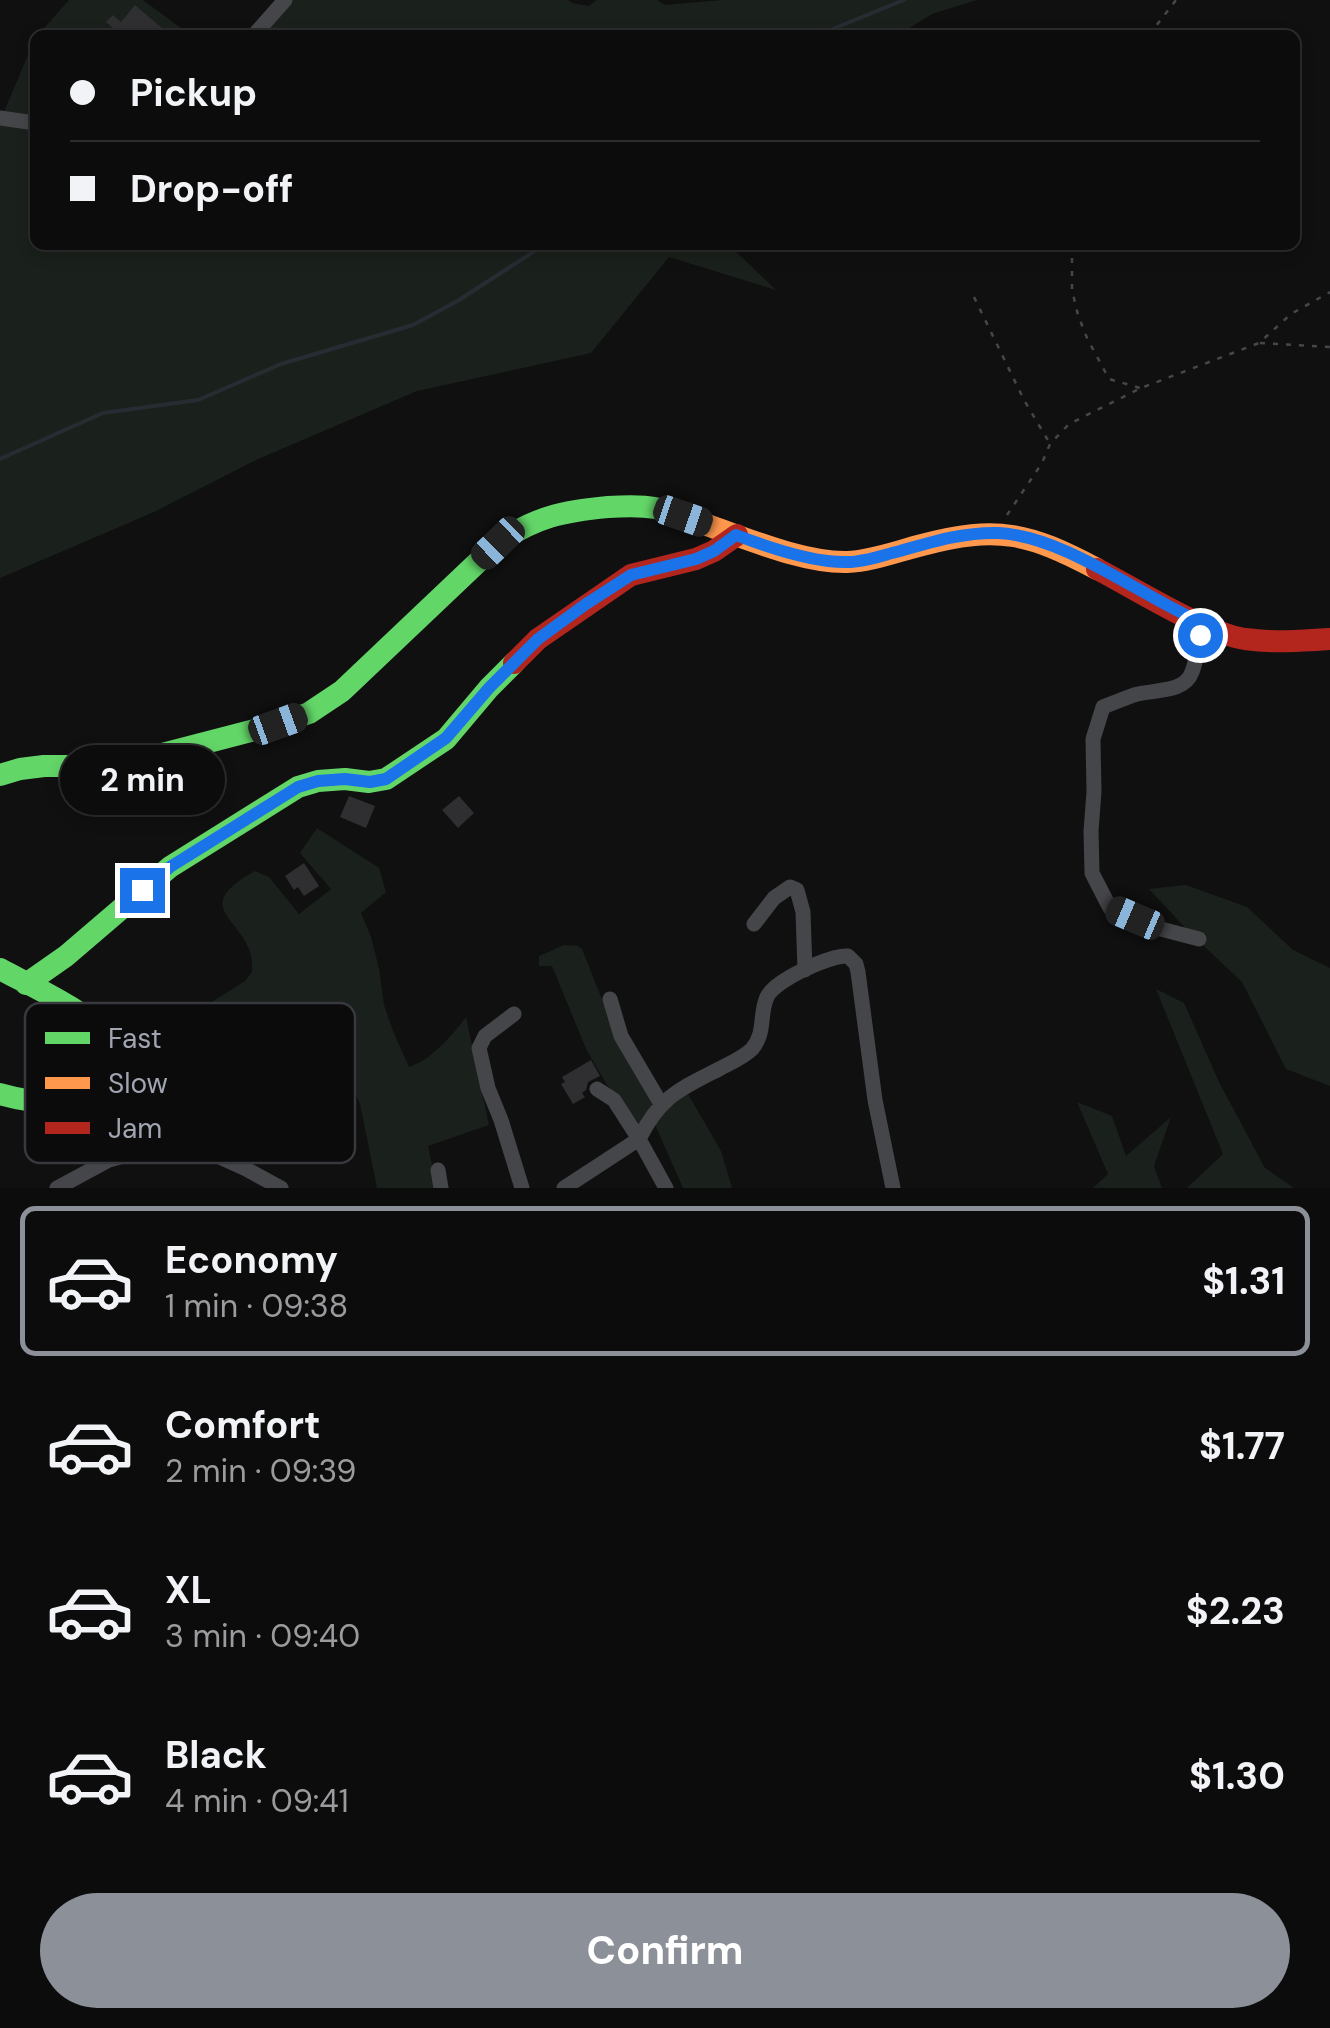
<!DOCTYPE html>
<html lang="en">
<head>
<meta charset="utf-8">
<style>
  body { margin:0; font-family:"DM Sans",sans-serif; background:#1a1a1b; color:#f1f3f6; height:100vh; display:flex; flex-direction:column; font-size:38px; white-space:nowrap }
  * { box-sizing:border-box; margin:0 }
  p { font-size:32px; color:#9a9b9d }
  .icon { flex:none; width:55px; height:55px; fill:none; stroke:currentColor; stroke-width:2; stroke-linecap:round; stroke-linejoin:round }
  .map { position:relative; height:1188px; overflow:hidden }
  .side { display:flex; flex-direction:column; background:#0c0c0d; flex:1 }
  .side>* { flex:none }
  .guide { position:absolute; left:30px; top:30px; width:1270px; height:220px; border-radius:15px; box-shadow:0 5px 15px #0003,0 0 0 2px #2c2c2e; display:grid; align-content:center; height:220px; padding:0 40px; background:#0c0c0d }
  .end { position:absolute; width:45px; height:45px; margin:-22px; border:12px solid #1a73e8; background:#fff; box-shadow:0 0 0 5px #fff }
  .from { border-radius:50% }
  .bubble { position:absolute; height:70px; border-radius:35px; background:#0c0c0d; box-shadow:0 5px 15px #0003,0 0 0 2px #2c2c2e; font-size:32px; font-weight:700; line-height:70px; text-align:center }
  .car { position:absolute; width:30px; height:60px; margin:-30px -15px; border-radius:12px; box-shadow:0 0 8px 2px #0007; background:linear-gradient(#222 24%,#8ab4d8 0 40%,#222 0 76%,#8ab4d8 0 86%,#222 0) }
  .guide b { display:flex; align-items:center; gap:35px; height:95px; font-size:38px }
  .guide b+b { border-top:2px solid #2c2c2e }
  .guide i { width:25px; height:25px; background:#f1f3f6 }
  ul { padding:18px 0 0; list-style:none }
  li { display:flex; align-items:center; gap:30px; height:150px; margin:0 20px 15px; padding:0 20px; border:5px solid transparent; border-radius:15px }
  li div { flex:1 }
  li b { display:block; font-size:38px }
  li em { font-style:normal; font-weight:700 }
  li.active { border-color:#8c9099 }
  li>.icon { width:90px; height:90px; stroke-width:1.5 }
  .primary-button { display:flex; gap:20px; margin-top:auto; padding:20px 40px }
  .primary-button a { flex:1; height:115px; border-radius:60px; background:#8c9099; color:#fff; font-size:40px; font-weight:700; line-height:115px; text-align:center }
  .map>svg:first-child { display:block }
  .green { fill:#1a201b }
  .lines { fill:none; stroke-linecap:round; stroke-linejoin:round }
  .stream { stroke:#272c33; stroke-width:4 }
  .building { fill:#2f2f31 }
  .path { stroke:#46474b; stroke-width:2.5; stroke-dasharray:5 8; stroke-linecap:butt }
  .street { stroke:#454649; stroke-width:15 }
  .fast { stroke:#63d668; stroke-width:22 }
  .slow { stroke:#ff974d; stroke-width:22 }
  .jam { stroke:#b3261e; stroke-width:22 }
  .route { stroke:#1a73e8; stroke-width:12 }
  .key { fill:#0b0b0c; stroke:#38393e; stroke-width:2.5 }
  .key-label { font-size:28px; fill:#a1a5b1 }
</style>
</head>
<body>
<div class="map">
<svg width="1330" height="1188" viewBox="0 0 1330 1188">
  <rect width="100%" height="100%" fill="#101011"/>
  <path class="green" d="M69 0H143L190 35H38Z
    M285 0H568L572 3 589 6 597 0H657L665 5 722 0H977L932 14 898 35H263Z
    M35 38V118L4 112Z
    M0 125 35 129V245H729L776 290 669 257 591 353 417 391 256 460 154 512 0 578Z
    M317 828 379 868 386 892 361 913 371 937 379 969 384 1005 393 1031 409 1067C431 1060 452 1036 466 1017L489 1125 428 1146 437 1188H377L360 1104 334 1046 320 1026 287 1003 279 1004 260 1014 252 1022 242 1017 221 1021 211 1018 207 1005 245 981 252 972C252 966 252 961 251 955 241 917 190 907 255 871L269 877 299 914 331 889 300 853Z
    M1186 885 1247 907 1293 950 1330 968V1086L1286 1069 1242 982 1191 934 1149 889Z
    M564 945 578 946 582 949 611 1022 653 1098 652 1107 639 1132 610 1090 587 1051 552 966H539V956Z
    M1156 989 1184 1003 1219 1082 1265 1168 1294 1188H1187L1223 1154Z
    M688 1094 721 1151 732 1188H683L653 1120 659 1112Z
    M1077 1102 1112 1116 1126 1156 1171 1117 1154 1166 1162 1188H1093L1108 1174Z"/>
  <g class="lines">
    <path class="stream" d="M818 35 904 0
      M0 459 103 413 198 400 281 364 413 325 459 300 544 245"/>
  </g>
  <path class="building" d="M135 5 170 35H121L106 22 113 15 121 22Z
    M349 796 375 806 366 828 340 817Z
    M459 796 474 813 458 828 442 810Z
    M304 863 319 886 304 896 298 887 294 890 285 876Z
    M591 1060 600 1076 588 1082 586 1090 582 1093 585 1097 573 1104 561 1084 565 1082 562 1077Z"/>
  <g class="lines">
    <path class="path" d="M1149 35 1176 0
      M1072 245V290L1078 315 1087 338 1109 379 1140 388
      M974 297 1024 400 1049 442
      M1260 343 1330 347
      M1007 515 1042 463 1050 444 1069 424 1141 388 1259 343 1291 314 1330 292"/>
    <path class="street" d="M254 35 285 0
      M0 118 35 123
      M754 924 774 898 790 887 797 890 803 912 805 970
      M1199 939 1161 929 1110 908 1092 873 1091 831 1094 792 1093 739 1103 707C1113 703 1123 699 1134 695 1153 689 1184 694 1192 672 1199 654 1195 643 1207 625
      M610 999 621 1036 661 1104
      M514 1014 485 1036 479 1048 488 1088 501 1120 522 1188
      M95 1087C101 1088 107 1090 112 1090 137 1091 159 1075 179 1096L182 1140
      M597 1089 614 1100 639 1139
      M639 1139C660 1097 678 1090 719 1069 730 1063 743 1058 752 1049 766 1033 759 1014 767 997 775 980 830 955 848 956L856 964 858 972 875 1100 893 1188
      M438 1170 441 1188
      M57 1188 109 1160 182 1140 246 1169 281 1188
      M564 1188 639 1139 666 1188"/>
    <path class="fast" d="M0 775 20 769 44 766H101L128 763 278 724 309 713 342 691 498 543C535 517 564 511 608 507 623 506 640 505 655 508 672 511 690 520 707 525
      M0 969C31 986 90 1012 110 1040 116 1049 115 1059 110 1068 87 1109 39 1105 0 1094
      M26 984 66 956 170 867 298 787 318 781 345 779 369 782 386 779 446 739 489 688 514 663"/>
    <path class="slow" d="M707 525C748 539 804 563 847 562 872 561 898 551 922 545 998 525 1029 533 1097 569"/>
    <path class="jam" d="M1097 569C1136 589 1203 632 1245 639 1273 643 1301 641 1330 639
      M514 663 538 639 631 575 696 559 714 551 737 535"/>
  </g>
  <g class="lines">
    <path class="route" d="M142 890 170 867 298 787 318 781 345 779 370 782 386 779 446 738 489 688 538 639 586 604 631 575 696 559 714 551 736 535C767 547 815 563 848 562 865 562 883 555 900 551 932 542 964 532 998 533 1066 536 1143 598 1207 625L1200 635"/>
  </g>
  <rect x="25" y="1003" width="330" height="160" rx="15" class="key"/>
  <rect x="45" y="1032" width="45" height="12" fill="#63d668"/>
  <rect x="45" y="1077" width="45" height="12" fill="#ff974d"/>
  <rect x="45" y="1122" width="45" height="12" fill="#b3261e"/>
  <g class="key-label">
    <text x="108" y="1048">Fast</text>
    <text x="108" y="1093">Slow</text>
    <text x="108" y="1138">Jam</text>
  </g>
</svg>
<i class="end from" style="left:1200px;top:635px"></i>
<i class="end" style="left:142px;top:890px"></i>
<div class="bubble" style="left:60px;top:745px;width:165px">2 min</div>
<i class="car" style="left:683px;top:516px;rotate:109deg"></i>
<i class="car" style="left:498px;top:543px;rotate:226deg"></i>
<i class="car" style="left:278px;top:724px;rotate:70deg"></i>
<i class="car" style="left:1135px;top:918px;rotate:293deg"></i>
<div class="guide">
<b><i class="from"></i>Pickup</b>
<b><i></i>Drop-off</b>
</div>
</div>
<section class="side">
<ul>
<li class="active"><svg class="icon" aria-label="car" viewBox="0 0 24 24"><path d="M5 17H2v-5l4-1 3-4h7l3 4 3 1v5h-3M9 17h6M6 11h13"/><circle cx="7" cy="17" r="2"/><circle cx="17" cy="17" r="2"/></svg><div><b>Economy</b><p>1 min · 09:38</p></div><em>$1.31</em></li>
<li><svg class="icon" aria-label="car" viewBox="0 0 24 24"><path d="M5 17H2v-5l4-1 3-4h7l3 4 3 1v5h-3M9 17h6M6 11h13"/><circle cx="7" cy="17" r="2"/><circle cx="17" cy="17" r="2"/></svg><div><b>Comfort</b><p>2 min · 09:39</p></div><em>$1.77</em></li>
<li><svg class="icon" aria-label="car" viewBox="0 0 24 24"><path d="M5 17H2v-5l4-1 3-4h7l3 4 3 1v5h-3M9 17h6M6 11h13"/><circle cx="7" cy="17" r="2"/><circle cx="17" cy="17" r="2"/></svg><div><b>XL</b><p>3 min · 09:40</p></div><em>$2.23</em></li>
<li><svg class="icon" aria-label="car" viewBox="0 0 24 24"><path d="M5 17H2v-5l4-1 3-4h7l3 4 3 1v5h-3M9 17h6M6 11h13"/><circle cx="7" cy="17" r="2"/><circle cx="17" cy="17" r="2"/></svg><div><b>Black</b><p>4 min · 09:41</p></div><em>$1.30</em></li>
</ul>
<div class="primary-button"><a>Confirm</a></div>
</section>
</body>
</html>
